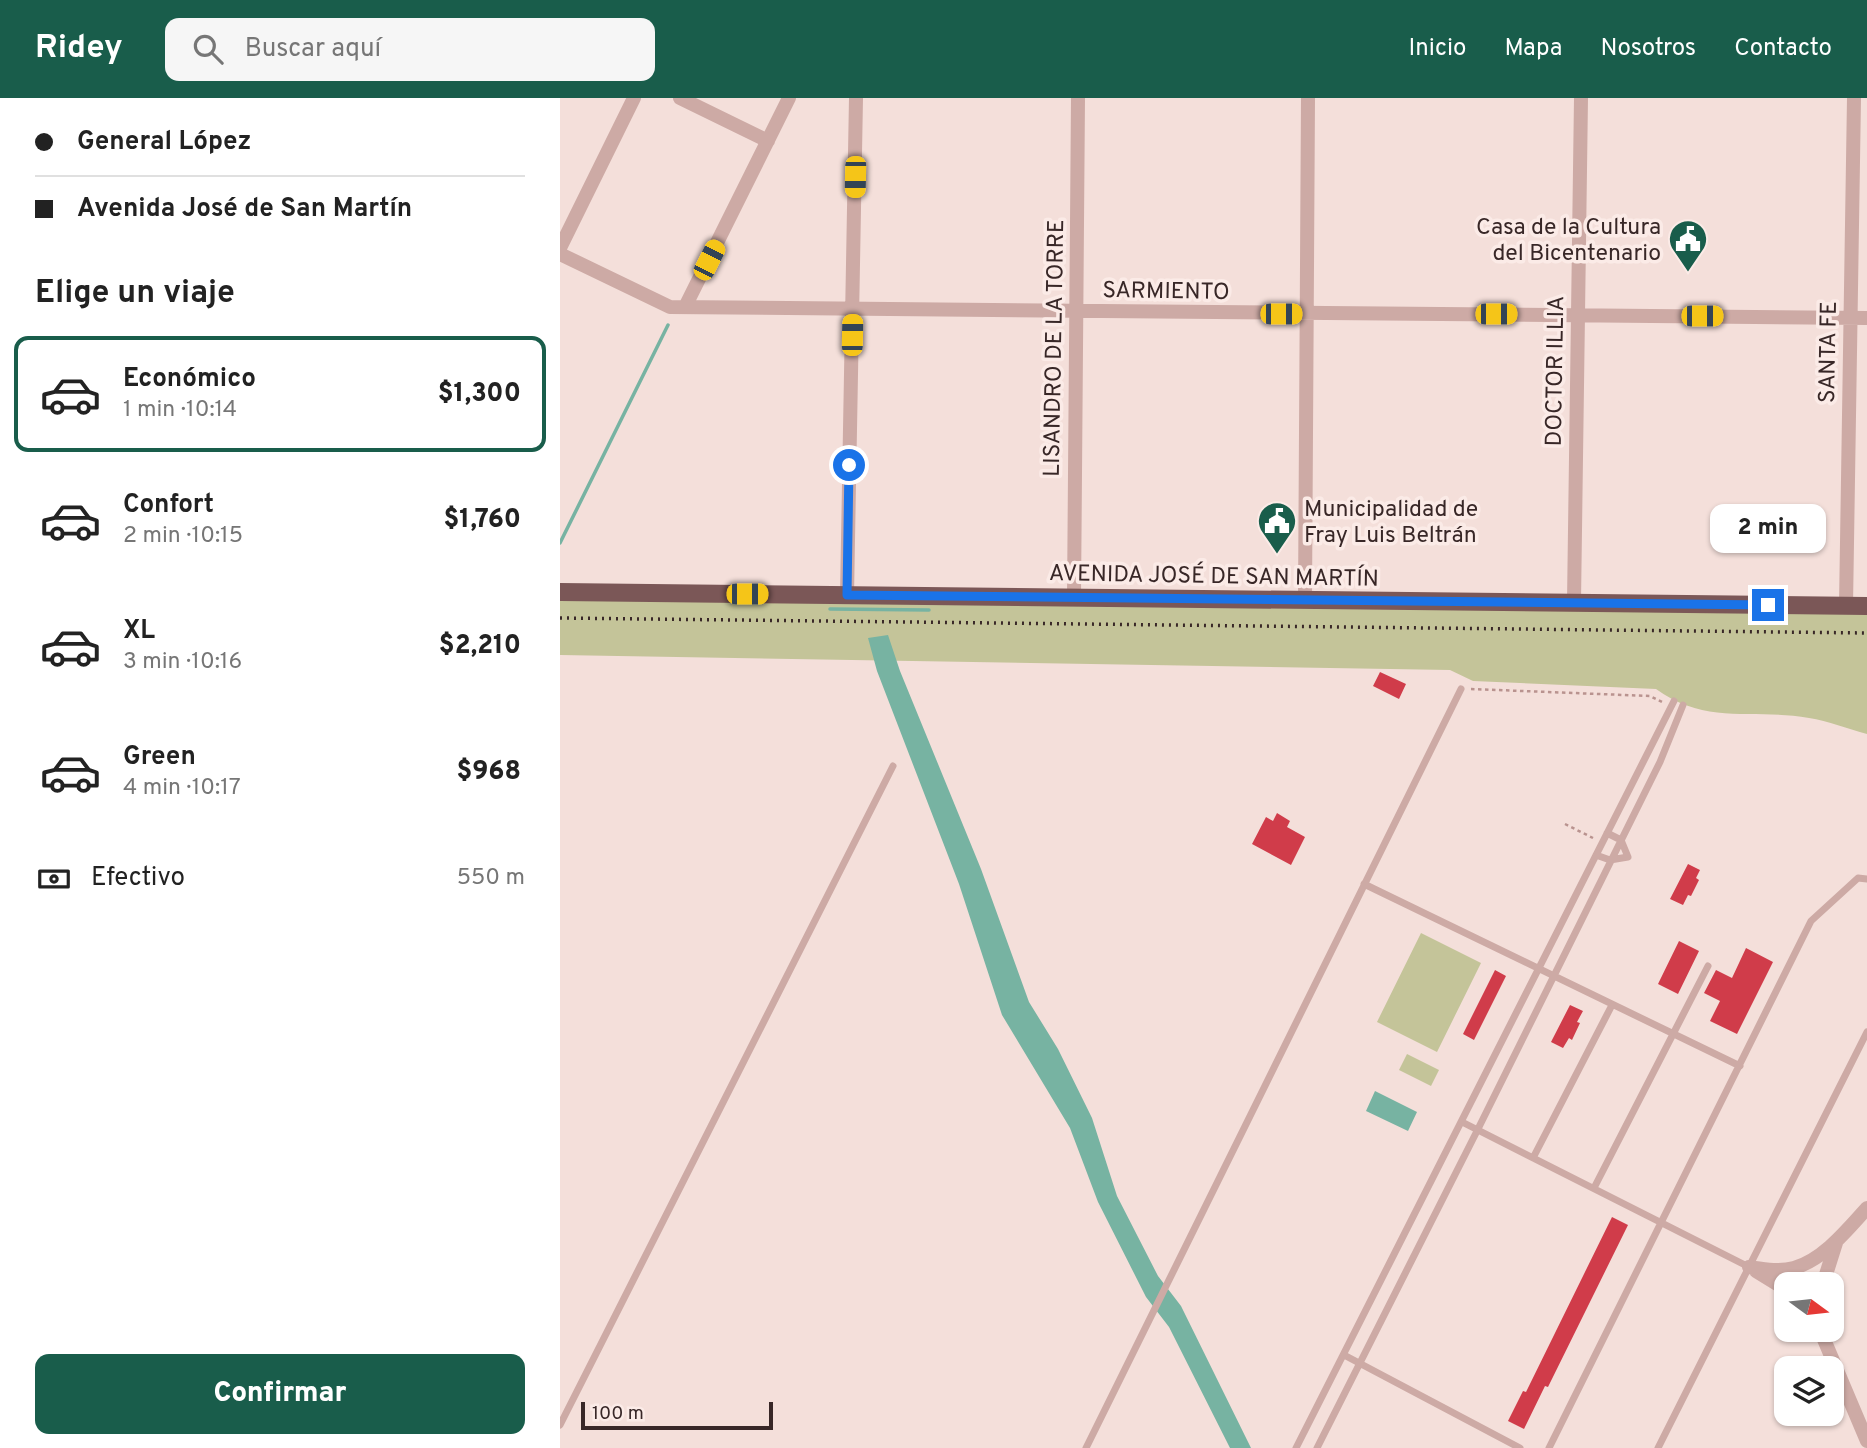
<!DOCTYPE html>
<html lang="es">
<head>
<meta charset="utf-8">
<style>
  body { margin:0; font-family:Overpass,sans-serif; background:#f6f6f6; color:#222; height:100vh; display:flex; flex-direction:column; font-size:26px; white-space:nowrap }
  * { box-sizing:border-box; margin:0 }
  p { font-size:23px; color:#767676 }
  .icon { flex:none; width:38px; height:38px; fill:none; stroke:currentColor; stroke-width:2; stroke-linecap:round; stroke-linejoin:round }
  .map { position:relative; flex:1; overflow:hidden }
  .side { display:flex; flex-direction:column; background:#fff; width:560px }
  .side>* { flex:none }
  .top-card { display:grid; align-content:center; height:154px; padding:0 35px; background:#fff }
  .needle { width:46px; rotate:105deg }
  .controls { position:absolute; left:1214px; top:1174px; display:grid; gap:14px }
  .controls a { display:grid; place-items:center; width:70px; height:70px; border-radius:14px; background:#fff; box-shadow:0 2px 5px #0004; font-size:35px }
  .scale { position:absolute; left:21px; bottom:18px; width:192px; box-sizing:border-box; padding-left:7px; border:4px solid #382727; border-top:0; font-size:19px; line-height:24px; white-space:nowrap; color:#382727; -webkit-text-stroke:5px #fbebe7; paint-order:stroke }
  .end { position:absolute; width:32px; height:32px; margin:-16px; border:9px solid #1a73e8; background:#fff; box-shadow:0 0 0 4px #fff }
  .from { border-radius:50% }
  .bubble { position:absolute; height:49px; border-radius:14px; background:#fff; box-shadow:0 2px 5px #0004; font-size:23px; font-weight:800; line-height:49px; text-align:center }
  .car { position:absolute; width:21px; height:42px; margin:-21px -10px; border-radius:9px; box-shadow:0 0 5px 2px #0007; background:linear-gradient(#f5c518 24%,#345 0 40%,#f5c518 0 76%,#345 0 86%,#f5c518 0) }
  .top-card b { display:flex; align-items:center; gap:24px; height:66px; font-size:26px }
  .top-card b+b { border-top:2px solid #e0e0e0 }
  .top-card i { width:18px; height:18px; background:#222 }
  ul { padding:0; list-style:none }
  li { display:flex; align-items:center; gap:21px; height:116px; margin:0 14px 10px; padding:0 21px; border:4px solid transparent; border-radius:14px }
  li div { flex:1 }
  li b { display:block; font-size:26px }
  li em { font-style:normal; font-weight:800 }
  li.active { border-color:#195d4b }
  li>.icon { width:63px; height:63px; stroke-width:1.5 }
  h2 { padding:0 35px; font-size:32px; line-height:84px }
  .pay { display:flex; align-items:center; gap:18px; height:77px; padding:0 35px; font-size:26px }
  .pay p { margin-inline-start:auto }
  .cta { display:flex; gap:14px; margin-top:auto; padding:14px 35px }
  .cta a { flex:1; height:80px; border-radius:14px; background:#195d4b; color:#fff; font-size:28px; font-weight:800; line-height:80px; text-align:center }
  header { display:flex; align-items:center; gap:42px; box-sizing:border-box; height:98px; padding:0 35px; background:#195d4b; color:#fff }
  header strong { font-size:33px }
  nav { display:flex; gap:38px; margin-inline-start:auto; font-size:24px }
  .search { width:490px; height:63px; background:#f6f6f6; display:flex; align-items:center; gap:18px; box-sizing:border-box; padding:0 24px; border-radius:14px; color:#767676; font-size:26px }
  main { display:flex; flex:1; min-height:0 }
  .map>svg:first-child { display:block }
  .green { fill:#c4c499 }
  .water { fill:#77b3a2 }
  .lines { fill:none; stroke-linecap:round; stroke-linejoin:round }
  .stream { stroke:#77b3a2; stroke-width:3.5 }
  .building { fill:#d03c4a }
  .path { stroke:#b9938f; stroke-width:2.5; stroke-dasharray:3.5 3.5; stroke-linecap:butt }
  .lane { stroke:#cdaaa5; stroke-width:7 }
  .street { stroke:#cdaaa5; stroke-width:14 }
  .primary { stroke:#7b5757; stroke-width:18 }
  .rail { stroke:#382727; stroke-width:3.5; stroke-dasharray:2 5; stroke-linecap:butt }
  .route { stroke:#1a73e8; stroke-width:9 }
  .labels { text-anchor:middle; stroke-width:7; stroke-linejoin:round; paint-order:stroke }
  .poi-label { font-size:23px; fill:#382727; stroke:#fbebe7; text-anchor:end }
  .street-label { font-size:23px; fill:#382727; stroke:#fbebe7 }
</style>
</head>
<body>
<header>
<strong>Ridey</strong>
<div class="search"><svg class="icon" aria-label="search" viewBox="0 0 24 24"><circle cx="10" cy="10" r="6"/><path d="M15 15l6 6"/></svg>Buscar aquí</div>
<nav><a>Inicio</a><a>Mapa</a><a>Nosotros</a><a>Contacto</a></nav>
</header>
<main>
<section class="side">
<div class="top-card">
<b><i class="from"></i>General López</b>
<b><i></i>Avenida José de San Martín</b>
</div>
<h2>Elige un viaje</h2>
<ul>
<li class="active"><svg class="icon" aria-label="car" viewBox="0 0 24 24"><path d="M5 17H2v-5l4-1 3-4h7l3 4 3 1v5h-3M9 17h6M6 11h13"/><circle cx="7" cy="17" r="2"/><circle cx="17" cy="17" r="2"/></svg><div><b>Económico</b><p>1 min · 10:14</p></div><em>$1,300</em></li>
<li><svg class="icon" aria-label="car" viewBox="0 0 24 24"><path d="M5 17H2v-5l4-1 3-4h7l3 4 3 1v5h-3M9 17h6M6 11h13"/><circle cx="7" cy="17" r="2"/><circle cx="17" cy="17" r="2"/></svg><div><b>Confort</b><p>2 min · 10:15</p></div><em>$1,760</em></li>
<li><svg class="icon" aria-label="car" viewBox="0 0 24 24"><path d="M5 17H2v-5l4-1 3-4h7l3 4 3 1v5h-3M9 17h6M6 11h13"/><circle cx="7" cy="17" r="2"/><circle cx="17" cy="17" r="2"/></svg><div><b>XL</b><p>3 min · 10:16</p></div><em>$2,210</em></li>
<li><svg class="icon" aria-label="car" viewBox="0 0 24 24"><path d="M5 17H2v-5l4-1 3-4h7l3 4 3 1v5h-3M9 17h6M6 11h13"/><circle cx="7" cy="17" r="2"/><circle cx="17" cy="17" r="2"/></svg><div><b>Green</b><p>4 min · 10:17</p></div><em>$968</em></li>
</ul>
<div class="pay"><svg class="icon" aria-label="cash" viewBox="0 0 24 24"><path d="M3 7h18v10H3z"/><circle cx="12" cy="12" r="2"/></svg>Efectivo<p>550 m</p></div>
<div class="cta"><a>Confirmar</a></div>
</section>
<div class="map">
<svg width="1307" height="1350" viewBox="0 0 1307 1350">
  <rect width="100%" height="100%" fill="#f4dfda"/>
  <path class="green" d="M0 494 1307 508V636C1288 631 1268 623 1249 620 1192 610 1147 628 1096 591L913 583 890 572 0 557Z
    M861 835 921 865 877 954 817 924Z
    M847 956 879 972 871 988 839 972Z"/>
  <path class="water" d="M328 537 340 573 421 771 469 904 498 951 532 1020 557 1098 598 1178 621 1208 691 1350H670L609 1229 586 1199 538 1104 510 1030 442 917 399 786 317 573 308 540Z
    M815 993 857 1014 848 1033 806 1013Z"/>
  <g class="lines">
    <path class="stream" d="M0 445 108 227
      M270 511 369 512"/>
  </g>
  <path class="building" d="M820 574 846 586 839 601 813 588Z
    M717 715 730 723 727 729 745 739 731 767 692 746 706 719 713 723Z
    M1128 766 1140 772 1136 780 1139 782 1131 798 1128 797 1123 807 1110 801Z
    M1119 843 1139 853 1118 896 1098 886Z
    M1186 850 1213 864 1177 936 1150 923 1160 903 1144 895 1156 872 1172 880Z
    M935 872 946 878 914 942 903 936Z
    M1010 907 1023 913 1017 924 1020 925 1012 942 1009 940 1003 950 991 944Z
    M1052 1119 1068 1127 988 1289 985 1288 964 1331 948 1323 963 1293 966 1294Z"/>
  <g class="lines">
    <path class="path" d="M911 591 1090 598 1102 604
      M1005 726 1033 740"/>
    <path class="lane" d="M1036 757 1050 762 1068 759 1061 742 1047 735
      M804 786 1180 968
      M902 1024 1189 1169
      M973 1060 1052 907
      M1034 1090 1148 868
      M784 1257 960 1350
      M0 1327 333 668
      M526 1350 901 591
      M736 1350 1114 603
      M757 1350 917 1033 1100 664 1123 607
      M989 1350 1251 823 1298 780 1307 781
      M1098 1350 1307 934"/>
    <path class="street" d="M120 0 208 43
      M0 150 74 0
      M0 156 110 209 1307 220
      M125 209 229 0
      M287 497 296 0
      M514 500 518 0
      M745 502 748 0
      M1014 504 1021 0
      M1286 508 1294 0
      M1189 1169C1203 1171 1219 1174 1234 1170 1263 1162 1287 1132 1307 1110
      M1196 1173 1227 1192
      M1263 1186 1276 1145
      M1260 1232 1307 1343"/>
    <path class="primary" d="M0 494 1307 508"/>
    <path class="rail" d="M0 520 1307 535"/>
  </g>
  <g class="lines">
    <path class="route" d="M289 367 287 497 1208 507"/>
  </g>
  <defs>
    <g id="civic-pin" transform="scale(2.0125)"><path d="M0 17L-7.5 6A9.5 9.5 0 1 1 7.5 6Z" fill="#195d4b" stroke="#fbebe7"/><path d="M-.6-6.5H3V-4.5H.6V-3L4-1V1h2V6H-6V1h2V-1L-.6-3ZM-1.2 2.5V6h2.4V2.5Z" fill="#fff"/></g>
  </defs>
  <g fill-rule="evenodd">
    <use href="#civic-pin" x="1128" y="141"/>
    <use href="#civic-pin" x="717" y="423"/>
  </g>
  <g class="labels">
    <g class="poi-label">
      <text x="1101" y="136">Casa de la Cultura<tspan x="1101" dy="26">del Bicentenario</tspan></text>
      <text x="744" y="418" text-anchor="start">Municipalidad de<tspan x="744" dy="26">Fray Luis Beltrán</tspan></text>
    </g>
    <g class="street-label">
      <text transform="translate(606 192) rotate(1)" y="8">SARMIENTO</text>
      <text transform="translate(493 250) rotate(-89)" y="8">LISANDRO DE LA TORRE</text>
      <text transform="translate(1267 254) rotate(-89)" y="8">SANTA FE</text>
      <text transform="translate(994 273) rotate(-89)" y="8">DOCTOR ILLIA</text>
      <text transform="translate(654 477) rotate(1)" y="8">AVENIDA JOSÉ DE SAN MARTÍN</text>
    </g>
  </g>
</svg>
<div class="controls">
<a><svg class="needle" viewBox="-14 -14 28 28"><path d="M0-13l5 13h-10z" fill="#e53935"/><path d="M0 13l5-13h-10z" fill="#767676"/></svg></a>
<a><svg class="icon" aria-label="layers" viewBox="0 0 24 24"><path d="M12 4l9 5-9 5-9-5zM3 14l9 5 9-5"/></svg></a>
</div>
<div class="scale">100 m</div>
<i class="end from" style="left:289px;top:367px"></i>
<i class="end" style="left:1208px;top:507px"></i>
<div class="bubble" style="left:1150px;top:406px;width:116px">2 min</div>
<i class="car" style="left:295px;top:79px;rotate:181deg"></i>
<i class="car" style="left:149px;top:162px;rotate:27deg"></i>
<i class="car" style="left:721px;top:216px;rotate:90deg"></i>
<i class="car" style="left:936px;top:216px;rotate:90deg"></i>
<i class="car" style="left:1142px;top:218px;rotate:90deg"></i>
<i class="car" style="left:292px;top:237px;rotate:1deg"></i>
<i class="car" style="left:187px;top:496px;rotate:90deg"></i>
</div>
</main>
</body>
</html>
